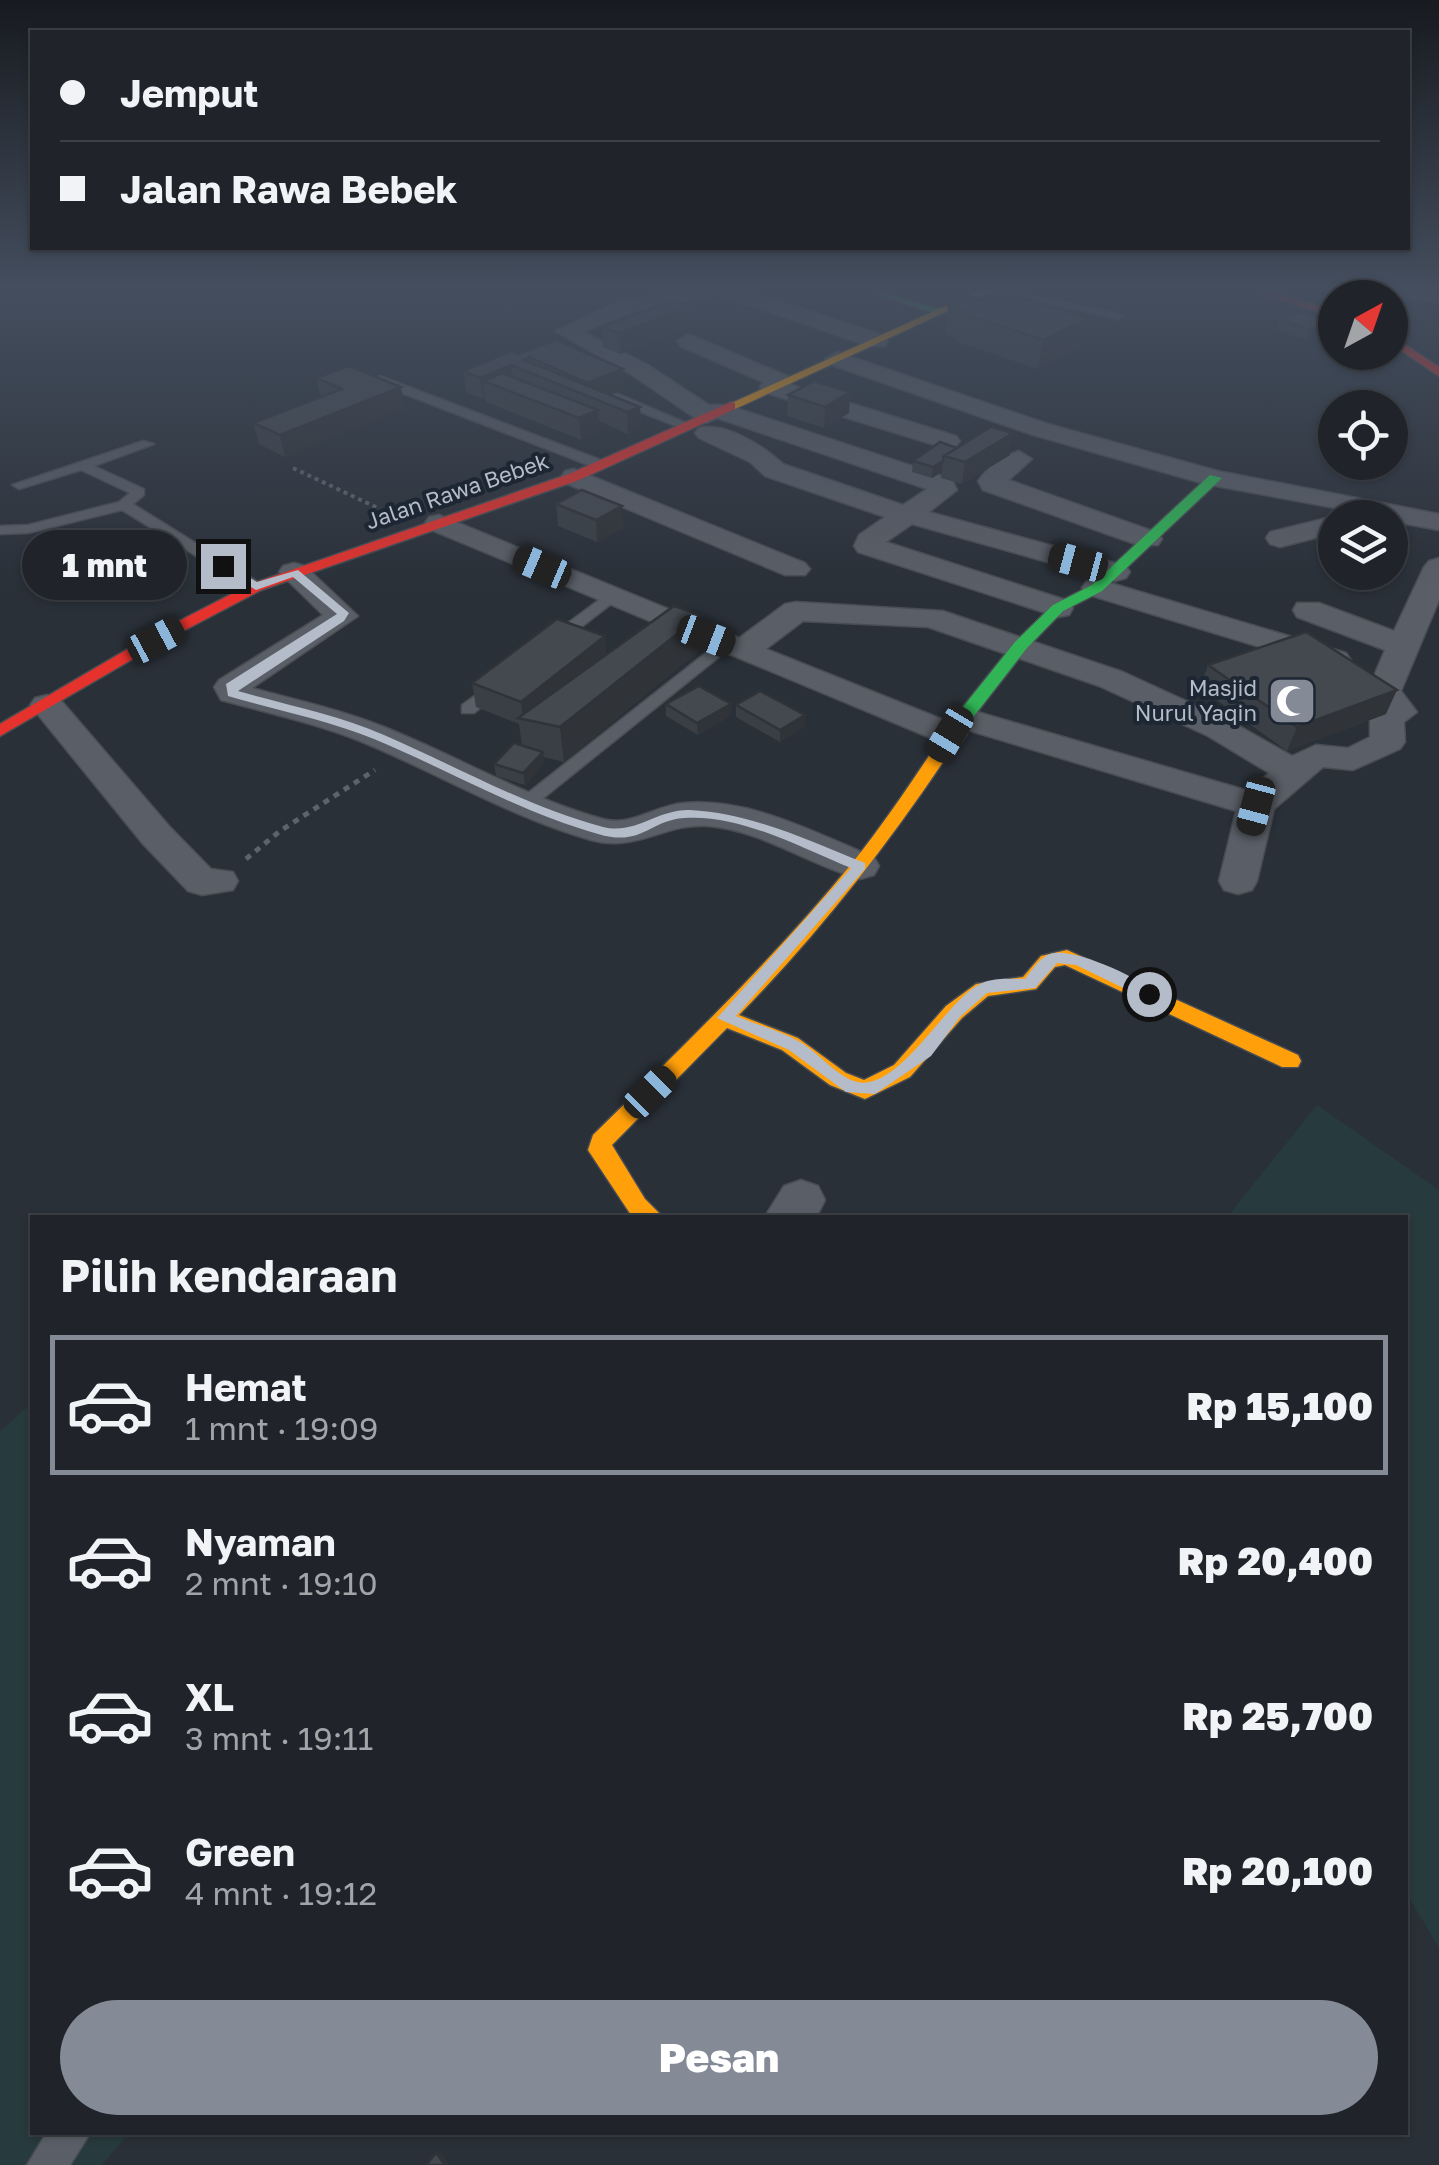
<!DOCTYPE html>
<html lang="id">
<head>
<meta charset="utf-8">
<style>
  body { margin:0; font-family:"Golos Text",sans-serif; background:#282c32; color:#f1f3f6; height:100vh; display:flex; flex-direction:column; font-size:38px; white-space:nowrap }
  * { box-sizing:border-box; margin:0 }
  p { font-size:32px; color:#a2a4a8 }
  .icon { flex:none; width:55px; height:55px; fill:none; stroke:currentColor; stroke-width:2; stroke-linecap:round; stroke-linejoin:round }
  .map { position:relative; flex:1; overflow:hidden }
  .side { position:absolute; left:30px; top:1215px; width:1378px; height:920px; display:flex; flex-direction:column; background:#20242a; border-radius:0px; box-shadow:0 2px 8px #0004,0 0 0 2px #3d4147 }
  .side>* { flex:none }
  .guide { position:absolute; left:30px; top:30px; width:1380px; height:220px; border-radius:0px; box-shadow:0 2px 8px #0004,0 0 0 2px #3d4147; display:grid; align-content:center; height:220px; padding:0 30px; background:#20242a }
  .needle { width:65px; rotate:40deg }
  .buttons { position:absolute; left:1318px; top:280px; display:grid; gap:20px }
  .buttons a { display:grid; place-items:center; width:90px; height:90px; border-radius:50%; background:#20242a; box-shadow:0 2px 8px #0004,0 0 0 2px #3d4147; font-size:50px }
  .end { position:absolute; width:45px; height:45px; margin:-22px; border:12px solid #b4bcc9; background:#111; box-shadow:0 0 0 5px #111 }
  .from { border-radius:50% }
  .bubble { position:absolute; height:70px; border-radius:35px; background:#20242a; box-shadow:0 2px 8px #0004,0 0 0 2px #3d4147; font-size:32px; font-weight:800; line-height:70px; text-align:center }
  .car { position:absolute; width:30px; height:60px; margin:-30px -15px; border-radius:12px; box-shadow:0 0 8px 2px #0007; background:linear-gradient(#222 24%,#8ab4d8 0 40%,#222 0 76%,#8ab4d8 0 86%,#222 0) }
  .guide b { display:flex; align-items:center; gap:35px; height:95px; font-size:38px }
  .guide b+b { border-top:2px solid #3d4147 }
  .guide i { width:25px; height:25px; background:#f1f3f6 }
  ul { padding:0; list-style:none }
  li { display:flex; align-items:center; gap:30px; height:140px; margin:0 20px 15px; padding:0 10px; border:5px solid transparent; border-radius:0px }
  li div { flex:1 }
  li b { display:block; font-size:38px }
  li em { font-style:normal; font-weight:800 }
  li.on { border-color:#848b96 }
  li>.icon { width:90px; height:90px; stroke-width:1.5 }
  h2 { padding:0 30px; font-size:45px; line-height:120px }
  .button { display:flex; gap:20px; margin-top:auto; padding:20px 30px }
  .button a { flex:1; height:115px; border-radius:60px; background:#848b96; color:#fff; font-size:40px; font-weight:800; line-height:115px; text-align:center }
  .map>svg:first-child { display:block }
  .green { fill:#273a3e }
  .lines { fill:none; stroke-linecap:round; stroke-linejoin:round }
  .lane-casing { stroke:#484c53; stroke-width:3 }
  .street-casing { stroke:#484c53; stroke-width:3 }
  .fast-casing { stroke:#484c53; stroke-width:3 }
  .slow-casing { stroke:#484c53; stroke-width:3 }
  .jam-casing { stroke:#484c53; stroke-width:3 }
  .path-far1 { stroke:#5d636a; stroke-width:4; stroke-dasharray:4 4; stroke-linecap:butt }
  .path { stroke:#5d636a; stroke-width:5; stroke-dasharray:6 6; stroke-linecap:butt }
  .lane { fill:#5a5e66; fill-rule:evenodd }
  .street { fill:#5a5e66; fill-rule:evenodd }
  .fast { fill:#30b455; fill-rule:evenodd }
  .slow { fill:#ff9f0a; fill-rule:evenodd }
  .jam { fill:#e5322d; fill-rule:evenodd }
  .wall { fill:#3a3f45 }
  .shaded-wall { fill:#303338 }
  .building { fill:#444950; stroke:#303338; stroke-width:2.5 }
  .route { fill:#b4bcc9 }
  .labels { text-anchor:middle; stroke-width:8; stroke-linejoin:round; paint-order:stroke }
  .far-street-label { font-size:22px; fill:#b4bcc9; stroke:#1d2633 }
  .far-poi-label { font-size:22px; fill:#b4bcc9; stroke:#1d2633; text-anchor:end }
</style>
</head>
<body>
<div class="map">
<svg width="1439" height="2165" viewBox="0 0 1439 2165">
  <rect width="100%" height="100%" fill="#2a3038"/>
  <path class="green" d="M1317 1105 1439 1190V1948L1405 1891V1218L1227 1217Z
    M32 1403V2132L129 2133 102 2165H0V1431Z"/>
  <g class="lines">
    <g class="lane-casing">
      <path id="lane" d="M987 286 1118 313 1124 316 1118 319 991 291Z
        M380 376 606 462 608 465 596 468 376 383 374 380Z
        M610 394H618L691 425 681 428 610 400Z
        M143 441 154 444 94 466 144 489V495L133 504 261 584V590H251L122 510 28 533 0 534V526L28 525 119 502 130 493 81 470 19 489 12 485Z
        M607 594 620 597 557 646H545V640Z
        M721 641 735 644 531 808H519V800Z
        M498 679 504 680V688L474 713H462V705Z
        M47 2132H91L70 2165H27Z"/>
    </g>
    <g class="street-casing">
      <path id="street" d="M693 286H734L885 336 888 341 885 346H869L716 294 634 311 584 332 648 365 709 405H727L952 479 957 490 929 512 1126 566 1130 572 1126 578 1115 581 912 524 886 542 1069 601 1073 608 1069 615 1058 617 858 552 854 546 859 535 885 517 765 476 750 462 699 438 695 433 699 428C725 421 765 447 783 464L903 505 927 489 717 418 707 423 698 420 632 375 555 331 620 301Z
        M1387 286 1439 291V303L1397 296 1357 298Z
        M688 334 790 377 792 385 956 436 960 441 956 446H938L763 392 760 387 763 382 680 346 677 341Z
        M837 352 1048 424 1218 471 1439 514V530L1390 521V518L1205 484 1030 434 829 364 825 359Z
        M1019 451 1032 459 1009 480 1158 533 1162 539 1158 545H1138L983 490 978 481C987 468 1004 455 1019 451Z
        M574 469 805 563 810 569 805 575H785L565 483 561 477 565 471Z
        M439 515 739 638 785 604 796 602 943 611 1123 672 1232 722 1292 756 1316 745 1348 748 1370 737V717L1379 708 1367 692 1385 650 1297 617 1293 610 1297 603H1319L1394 631 1424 567 1429 561 1439 558V600L1401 691 1417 712 1404 722 1405 742 1400 749 1353 770 1323 767 1274 809 1257 881 1252 890 1238 894 1224 890 1219 881 1236 811 964 729 967 734 962 741 950 744 938 741 429 529 425 523 429 517ZM803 621 928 627 1099 686 1208 736 1269 773 1249 791 964 708 952 711 947 718 949 722 766 649Z
        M1335 516 1343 518H1335V533L1280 547 1270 544 1266 538 1270 532Z
        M294 563 305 566 358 616 252 688C296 700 342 710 384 727 457 756 527 798 603 819 631 827 656 805 684 803 749 797 815 833 874 857L879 866 874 875 860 879C809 865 763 831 709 826 667 822 635 853 591 840 510 817 438 773 360 741 315 723 268 713 221 700L214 687 219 680 323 615 279 572 283 566Z
        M1097 579 1346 653 1351 660 1346 667 1335 670 1086 594 1082 588 1086 582Z
        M47 695 59 698 169 826 211 869 233 872 238 881 233 890 202 895 188 891 143 844 30 705 35 698Z
        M801 1180 818 1186 825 1200 816 1218H764L784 1186Z"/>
    </g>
    <g class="fast-casing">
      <path id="fast" d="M851 286H866L943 311 934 313Z
        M1210 475 1222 478 1102 591 1063 611 1027 648 967 725H955V717L1015 642 1053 605 1092 585Z"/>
    </g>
    <g class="slow-casing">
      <path id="slow" d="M989 286H1002L735 409 725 406Z
        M961 716 970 721C902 827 827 925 739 1015L798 1038 846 1073 864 1080 894 1065 946 1006 976 984 1023 977 1041 956 1067 950 1298 1055 1301 1061 1298 1067H1282L1065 965 1055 967 1036 989 988 996 962 1018 910 1077 865 1099 830 1085 782 1050 727 1028 612 1145 645 1199 664 1218H633L588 1150 593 1135C682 1047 773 960 853 862 890 816 922 766 955 717Z"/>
    </g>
    <g class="jam-casing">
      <path id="jam" d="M1236 286H1252L1335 311V317Z
        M1390 335 1439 367V376L1390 343Z
        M731 402 735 403V409L579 480 261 590 162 642 0 736V724L150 636 251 584 569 474Z"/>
    </g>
    <path class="path-far1" d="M293 468 380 509"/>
    <path class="path" d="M246 859 280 831 375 770"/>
    <use href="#lane" class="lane"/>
    <use href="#street" class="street"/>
    <use href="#fast" class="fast"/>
    <use href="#slow" class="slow"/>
    <use href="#jam" class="jam"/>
  </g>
  <path class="wall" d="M948 305 1082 347 1038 369 957 342 958 339 945 334Z
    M1280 319 1329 332 1306 340 1277 329Z
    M602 327H689L620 354 603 347Z
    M518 354 623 369 624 389 611 395 640 407 641 428 628 434 599 421 600 431 581 440 486 402 485 398 483 399 466 392 463 371Z
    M316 378 404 408 285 457 259 444 253 423 321 397Z
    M850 392 849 413 824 428 787 416 788 395Z
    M957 448 1010 455 962 484 941 478 942 472 932 478 912 472 913 461Z
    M556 504 624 528 597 542 558 526Z
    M701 615V649L564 762 543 757 544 764 525 785 496 776 494 764 522 746 519 724 476 707 472 683 605 636 606 655Z
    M1208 665 1386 714 1287 751 1200 688Z
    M666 704H731L730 716 698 735 666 716Z
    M736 705 805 715 804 727 780 742 736 717Z"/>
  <path class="shaded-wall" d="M688 307 689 327 620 354 619 333Z
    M1088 318 1082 347 1038 369 1043 340Z
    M1332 322 1329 332 1306 340 1309 330Z
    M511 365 513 386 483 381 485 398 483 399 480 378Z
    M623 369 624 389 597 400 588 397 587 383Z
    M401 387 404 408 285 457 280 435Z
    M850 392 849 413 824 428 825 407Z
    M640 407 641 428 628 434 627 412Z
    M598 410 600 431 581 440 579 418Z
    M1013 433 1010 455 962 484 965 462Z
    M943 461 942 472 932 478 933 467Z
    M622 506 624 528 597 542 596 520Z
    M701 615V649L564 762 560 727Z
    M605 636 606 659 523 719 521 702Z
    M1397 690 1386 714 1287 751 1297 727Z
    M731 704 730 716 698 735 697 723Z
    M805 715 804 727 780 742V730Z
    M543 752 544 764 525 785 523 773Z
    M436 2153H441L450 2165H445Z"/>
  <path class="building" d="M1006 293 1088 318 1043 340 961 313 966 311 948 305 969 296 987 302Z
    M671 301 688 307 619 333 602 327Z
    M1302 312 1332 322 1309 330 1280 319Z
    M556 340 623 369 587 383 529 357 524 360 640 407 627 412 511 365 480 378 463 371 511 351 518 354Z
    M349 366 401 387 280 435 253 423 342 389 316 378Z
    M502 373 598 410 579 418 483 381Z
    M814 381 850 392 825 407 788 395Z
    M991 427 1013 433 965 462 944 456Z
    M940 442 957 448 944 456 943 461 933 467 913 461Z
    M582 490 622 506 596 520 556 504Z
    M674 606 701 615 560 727 518 718Z
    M557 619 605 636 521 702 472 683Z
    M1306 632 1397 690 1297 727 1208 665Z
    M699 686 731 704 697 723 666 704Z
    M760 691 805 715 780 730 736 705Z
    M514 743 543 752 523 773 494 764Z
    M436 2153 445 2165H426Z"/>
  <linearGradient id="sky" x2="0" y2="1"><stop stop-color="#171a1f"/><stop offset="0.49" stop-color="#444e5e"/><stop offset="1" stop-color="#444e5e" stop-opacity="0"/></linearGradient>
  <rect width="1439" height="589" fill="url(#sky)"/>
  <path class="route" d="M219 564H227L257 582 298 570 349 613 344 621 238 691C286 705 339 715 384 735 456 766 527 807 603 827 636 835 657 809 690 810 752 813 809 841 865 863V869L736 1016C757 1025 781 1031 800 1042 818 1052 837 1077 857 1082 900 1091 945 1001 980 984 994 977 1010 979 1025 979 1033 969 1041 955 1054 953 1077 949 1141 978 1157 994L1154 998H1144L1076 965 1057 963 1035 988 987 993 960 1017 931 1056 875 1094 846 1092 789 1050 717 1018 851 868C801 848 741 814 684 818 648 821 642 847 598 834 519 812 449 770 374 739 328 720 276 710 228 696L226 684 337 614 293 577 256 590 219 568Z"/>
  <defs>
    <g id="mosque-square" transform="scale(2.5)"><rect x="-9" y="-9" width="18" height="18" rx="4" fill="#848b96" stroke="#1d2633"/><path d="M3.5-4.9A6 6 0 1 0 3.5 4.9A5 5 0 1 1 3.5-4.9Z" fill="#fff"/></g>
  </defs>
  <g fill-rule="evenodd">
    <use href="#mosque-square" x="1292" y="701"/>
  </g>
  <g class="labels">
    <g class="far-street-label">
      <text transform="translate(457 491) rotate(-19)" y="8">Jalan Rawa Bebek</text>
    </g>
    <g class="far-poi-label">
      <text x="1257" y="696">Masjid<tspan x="1257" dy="25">Nurul Yaqin</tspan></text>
    </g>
  </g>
</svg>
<div class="buttons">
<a><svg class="needle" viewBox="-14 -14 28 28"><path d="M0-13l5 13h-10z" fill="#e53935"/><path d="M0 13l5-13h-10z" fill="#a2a4a8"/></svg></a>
<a><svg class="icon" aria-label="locate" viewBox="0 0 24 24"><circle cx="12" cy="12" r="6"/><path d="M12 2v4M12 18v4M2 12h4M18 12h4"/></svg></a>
<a><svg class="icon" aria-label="layers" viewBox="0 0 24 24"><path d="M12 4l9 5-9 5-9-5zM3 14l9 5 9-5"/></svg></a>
</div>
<i class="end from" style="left:1149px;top:994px"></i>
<i class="end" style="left:223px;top:566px"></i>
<div class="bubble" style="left:22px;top:530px;width:165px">1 mnt</div>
<i class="car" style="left:1078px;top:562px;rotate:285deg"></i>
<i class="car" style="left:542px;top:567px;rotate:293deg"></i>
<i class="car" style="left:706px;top:636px;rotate:111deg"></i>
<i class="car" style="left:156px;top:640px;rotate:62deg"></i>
<i class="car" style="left:950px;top:734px;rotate:211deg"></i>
<i class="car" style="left:1256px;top:806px;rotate:195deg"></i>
<i class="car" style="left:650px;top:1092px;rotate:45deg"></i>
<div class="guide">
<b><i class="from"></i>Jemput</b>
<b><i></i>Jalan Rawa Bebek</b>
</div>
<section class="side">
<h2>Pilih kendaraan</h2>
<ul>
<li class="on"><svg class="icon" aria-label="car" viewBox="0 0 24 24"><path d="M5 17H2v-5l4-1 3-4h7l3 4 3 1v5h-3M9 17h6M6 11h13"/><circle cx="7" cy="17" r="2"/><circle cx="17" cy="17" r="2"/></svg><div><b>Hemat</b><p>1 mnt · 19:09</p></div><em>Rp 15,100</em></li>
<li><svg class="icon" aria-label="car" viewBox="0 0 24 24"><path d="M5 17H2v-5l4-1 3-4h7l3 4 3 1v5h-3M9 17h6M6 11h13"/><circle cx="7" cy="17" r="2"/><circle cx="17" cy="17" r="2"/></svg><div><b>Nyaman</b><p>2 mnt · 19:10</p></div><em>Rp 20,400</em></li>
<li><svg class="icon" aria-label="car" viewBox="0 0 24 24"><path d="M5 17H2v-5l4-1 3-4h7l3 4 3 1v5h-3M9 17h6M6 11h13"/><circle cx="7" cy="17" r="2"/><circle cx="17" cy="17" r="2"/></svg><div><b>XL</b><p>3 mnt · 19:11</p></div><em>Rp 25,700</em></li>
<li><svg class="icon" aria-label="car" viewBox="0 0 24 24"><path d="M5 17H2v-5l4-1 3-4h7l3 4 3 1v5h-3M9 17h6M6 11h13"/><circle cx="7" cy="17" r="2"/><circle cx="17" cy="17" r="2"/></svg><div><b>Green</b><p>4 mnt · 19:12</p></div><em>Rp 20,100</em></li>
</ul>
<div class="button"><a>Pesan</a></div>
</section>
</div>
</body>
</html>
